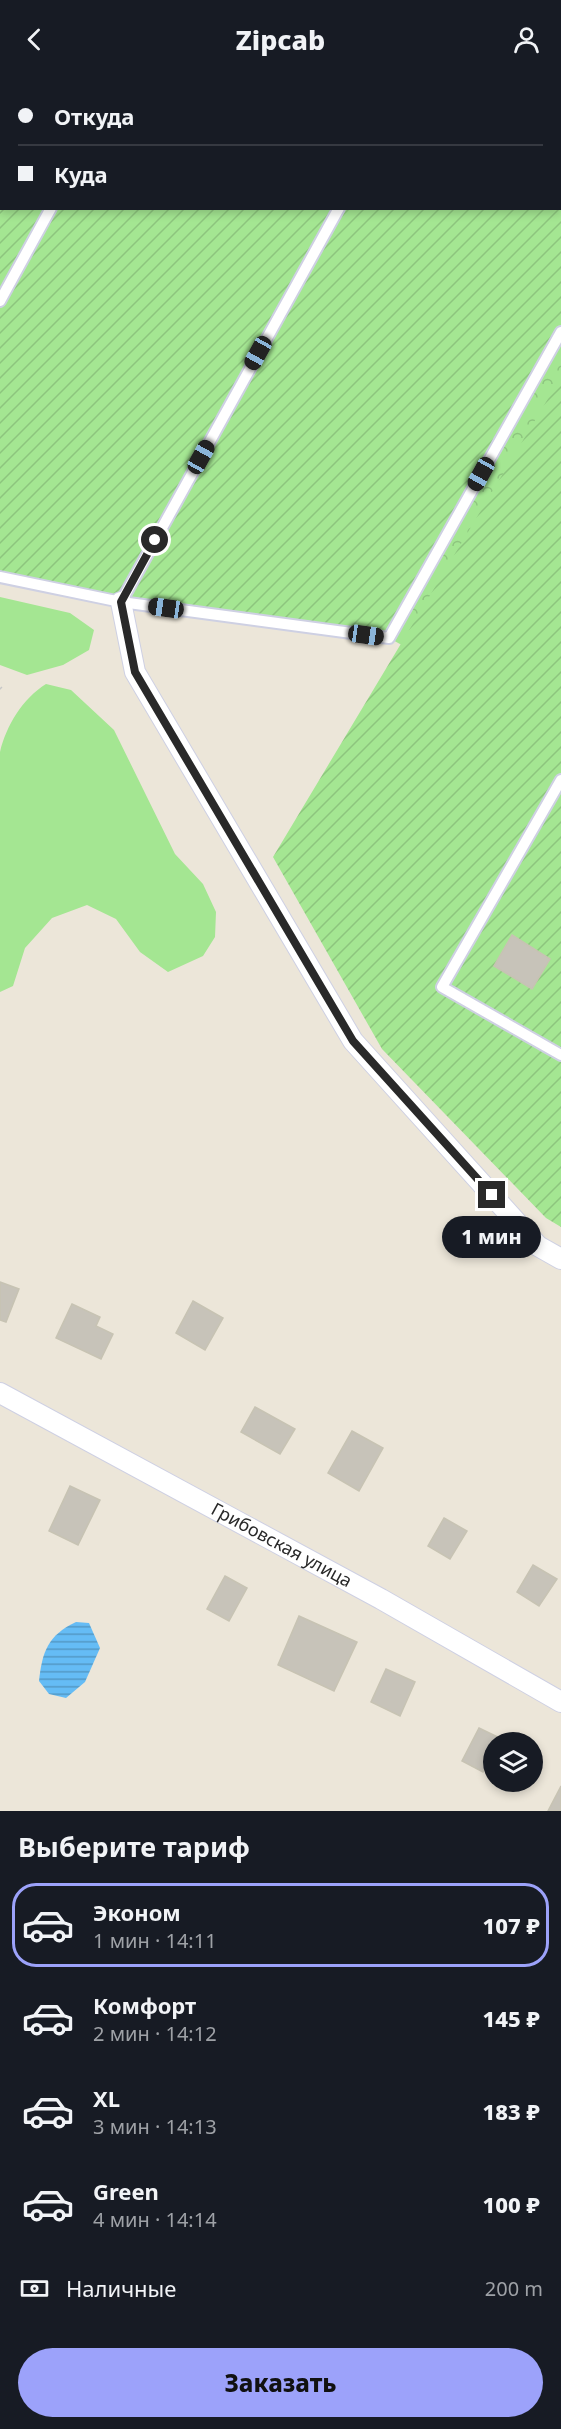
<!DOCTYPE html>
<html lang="ru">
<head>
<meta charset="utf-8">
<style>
  body { margin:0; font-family:"Noto Sans",sans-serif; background:#242831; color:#f1f3f6; height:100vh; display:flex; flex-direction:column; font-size:22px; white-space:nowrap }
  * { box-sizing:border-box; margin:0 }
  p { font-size:20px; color:#9ea1a6 }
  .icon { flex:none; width:33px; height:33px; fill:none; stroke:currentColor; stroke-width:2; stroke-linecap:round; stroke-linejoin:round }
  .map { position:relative; height:1733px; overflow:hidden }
  .panel { display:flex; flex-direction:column; background:#171b24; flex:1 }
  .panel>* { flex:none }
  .guide { position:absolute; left:0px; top:0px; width:561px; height:132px; box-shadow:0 3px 9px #0003; display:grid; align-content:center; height:132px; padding:0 18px; background:#171b24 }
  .fabs { position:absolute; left:483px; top:1654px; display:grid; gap:12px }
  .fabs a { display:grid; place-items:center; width:60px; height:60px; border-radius:50%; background:#171b24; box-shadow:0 3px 9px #0003; font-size:30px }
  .end { position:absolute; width:27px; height:27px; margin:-14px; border:8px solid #292929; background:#fff; box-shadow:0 0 0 3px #fff }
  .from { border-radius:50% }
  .bubble { position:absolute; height:42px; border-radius:21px; background:#171b24; box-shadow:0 3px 9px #0003; font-size:20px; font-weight:800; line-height:42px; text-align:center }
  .car { position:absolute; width:18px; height:36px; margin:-18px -9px; border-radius:8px; box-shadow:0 0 4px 2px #0007; background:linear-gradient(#222 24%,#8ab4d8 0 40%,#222 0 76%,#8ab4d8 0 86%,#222 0) }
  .guide b { display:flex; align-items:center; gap:21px; height:57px; font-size:22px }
  .guide b+b { border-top:2px solid #363941 }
  .guide i { width:15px; height:15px; background:#f1f3f6 }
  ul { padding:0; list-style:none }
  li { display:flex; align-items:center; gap:18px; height:84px; margin:0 12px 9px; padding:0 6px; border:3px solid transparent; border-radius:24px }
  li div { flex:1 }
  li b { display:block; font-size:22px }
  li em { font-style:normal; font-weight:800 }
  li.active { border-color:#9ca2fa }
  li>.icon { width:54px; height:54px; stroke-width:1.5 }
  h2 { padding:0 18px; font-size:27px; line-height:72px }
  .pay { display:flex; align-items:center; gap:15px; height:66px; padding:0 18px; font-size:22px }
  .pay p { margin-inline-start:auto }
  .button { display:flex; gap:12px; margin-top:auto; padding:12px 18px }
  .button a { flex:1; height:69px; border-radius:36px; background:#9ca2fa; color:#111; font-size:24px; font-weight:800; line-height:69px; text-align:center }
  header { display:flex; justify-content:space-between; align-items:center; height:78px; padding:0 18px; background:#171b24; font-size:27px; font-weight:800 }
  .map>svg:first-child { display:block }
  .grass { fill:#a4e692 }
  .forest { fill:url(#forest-crowns) }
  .garden { fill:url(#garden-furrows); fill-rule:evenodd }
  .water { fill:url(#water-rules) }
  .building { fill:#c7c3b9; stroke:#c7c3b3; stroke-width:1.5 }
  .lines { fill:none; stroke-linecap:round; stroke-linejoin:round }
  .lane-casing { stroke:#ced0e3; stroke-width:14 }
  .street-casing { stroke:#ced0e3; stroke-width:22 }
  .path { stroke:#c7c7c7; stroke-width:4; stroke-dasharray:4.5 3; stroke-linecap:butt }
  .lane { stroke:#fff; stroke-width:10 }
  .street { stroke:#fff; stroke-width:20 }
  .route { stroke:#292929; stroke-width:8 }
  .labels { text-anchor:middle; stroke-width:6; stroke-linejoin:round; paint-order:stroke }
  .street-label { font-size:18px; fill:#292929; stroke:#fff }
</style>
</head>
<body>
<header><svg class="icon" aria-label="back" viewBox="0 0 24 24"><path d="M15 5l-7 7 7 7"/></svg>Zipcab<svg class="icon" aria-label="person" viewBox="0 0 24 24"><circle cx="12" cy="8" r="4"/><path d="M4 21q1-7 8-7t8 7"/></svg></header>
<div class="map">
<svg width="561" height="1733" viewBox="0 0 561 1733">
  <defs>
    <pattern id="forest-crowns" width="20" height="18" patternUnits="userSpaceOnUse" patternTransform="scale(1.5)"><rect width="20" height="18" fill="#a4e692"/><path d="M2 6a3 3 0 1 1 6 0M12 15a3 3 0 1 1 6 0" fill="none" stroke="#8dc57e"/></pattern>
    <pattern id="garden-furrows" width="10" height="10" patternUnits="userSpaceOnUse" patternTransform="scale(1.5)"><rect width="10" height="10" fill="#a4e692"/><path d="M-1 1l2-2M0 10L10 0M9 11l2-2" fill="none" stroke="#8dc57e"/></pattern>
    <pattern id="water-rules" width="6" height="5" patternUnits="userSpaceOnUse" patternTransform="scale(1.5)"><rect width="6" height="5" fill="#65bcf5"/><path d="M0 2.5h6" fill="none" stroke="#5399c6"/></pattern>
  </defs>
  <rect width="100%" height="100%" fill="#ece6d9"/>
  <path class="grass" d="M0 519 70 535 94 552 89 572 63 587 27 597 0 587Z
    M46 606 71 612 114 652 175 776 203 806 216 834 215 859 203 878 168 894 140 874 116 841 87 827 52 840 25 870 13 908 0 914V674C6 648 23 620 46 606Z"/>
  <path class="forest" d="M561 254V329L420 577 389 560Z"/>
  <path class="garden" d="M0 0H561V254L389 560 121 524 0 499ZM2 2H560V130H2Z
    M561 299V1149L546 1140 382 971 273 779Z"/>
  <path class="water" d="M76 1544 89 1545 100 1570 85 1604 66 1620 49 1616 39 1603C42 1574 48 1557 76 1544Z"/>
  <path class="building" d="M512 857 550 881 532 911 494 888Z
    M0 1204 19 1211 6 1244 0 1242Z
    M193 1223 223 1240 205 1272 176 1255Z
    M72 1226 100 1239 96 1248 113 1256 101 1281 56 1260Z
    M255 1329 295 1351 280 1376 241 1354Z
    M352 1353 383 1370 359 1413 328 1395Z
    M70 1408 100 1422 78 1467 49 1453Z
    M444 1440 467 1453 450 1481 428 1468Z
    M533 1487 557 1501 539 1528 517 1514Z
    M225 1498 247 1510 229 1543 207 1531Z
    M299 1538 357 1564 334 1613 278 1587Z
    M386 1591 415 1604 400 1638 371 1624Z
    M479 1650 500 1660 498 1665H494V1674L483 1694 462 1683Z
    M561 1708V1733H548Z"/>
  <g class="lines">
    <g class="lane-casing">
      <path id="lane" d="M123 2 124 0
        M410 2 411 0
        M0 223 51 130
        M0 499 121 524 389 560 561 254
        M121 524 339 130
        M561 702 442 909 561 977"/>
    </g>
    <g class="street-casing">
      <g id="street">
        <path d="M121 524 135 594 353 963 538 1168 561 1181"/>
        <path id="s1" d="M0 1315 381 1521 561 1624"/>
      </g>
    </g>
    <path class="path" d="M0 610 1 611"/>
    <use href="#lane" class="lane"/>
    <use href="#street" class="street"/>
  </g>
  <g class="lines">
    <path class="route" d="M155 462 121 524 135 594 353 963 492 1117"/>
  </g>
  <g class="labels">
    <g class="street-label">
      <text dy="6" stroke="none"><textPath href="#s1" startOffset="320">Грибовская улица</textPath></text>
    </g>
  </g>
</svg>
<div class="fabs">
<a><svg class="icon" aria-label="layers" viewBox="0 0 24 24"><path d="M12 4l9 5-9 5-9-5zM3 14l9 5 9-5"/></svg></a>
</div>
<i class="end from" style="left:155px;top:462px"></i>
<i class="end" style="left:492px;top:1117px"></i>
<div class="bubble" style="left:442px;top:1138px;width:99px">1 мин</div>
<i class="car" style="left:258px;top:275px;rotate:209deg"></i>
<i class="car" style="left:201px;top:379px;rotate:29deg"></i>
<i class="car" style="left:481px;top:396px;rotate:209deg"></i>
<i class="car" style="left:166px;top:530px;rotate:278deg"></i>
<i class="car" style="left:366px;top:557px;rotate:98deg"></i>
<div class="guide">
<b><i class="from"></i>Откуда</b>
<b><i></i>Куда</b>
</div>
</div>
<section class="panel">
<h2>Выберите тариф</h2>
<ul>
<li class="active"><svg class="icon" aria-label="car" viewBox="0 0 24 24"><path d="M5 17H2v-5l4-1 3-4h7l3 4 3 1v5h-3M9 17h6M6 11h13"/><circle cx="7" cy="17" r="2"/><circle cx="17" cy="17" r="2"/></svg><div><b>Эконом</b><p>1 мин · 14:11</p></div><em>107 ₽</em></li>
<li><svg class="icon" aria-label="car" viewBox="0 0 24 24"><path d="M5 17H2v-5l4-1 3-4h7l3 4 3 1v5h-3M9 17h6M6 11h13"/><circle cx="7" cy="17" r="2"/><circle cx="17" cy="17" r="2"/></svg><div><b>Комфорт</b><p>2 мин · 14:12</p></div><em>145 ₽</em></li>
<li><svg class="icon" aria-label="car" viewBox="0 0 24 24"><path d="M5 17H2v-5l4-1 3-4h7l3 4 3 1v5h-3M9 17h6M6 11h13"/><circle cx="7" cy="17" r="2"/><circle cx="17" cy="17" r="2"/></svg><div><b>XL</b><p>3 мин · 14:13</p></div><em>183 ₽</em></li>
<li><svg class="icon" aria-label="car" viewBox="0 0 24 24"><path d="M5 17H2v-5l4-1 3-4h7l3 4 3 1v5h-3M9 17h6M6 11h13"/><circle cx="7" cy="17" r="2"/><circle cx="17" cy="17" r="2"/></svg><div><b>Green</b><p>4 мин · 14:14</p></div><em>100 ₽</em></li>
</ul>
<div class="pay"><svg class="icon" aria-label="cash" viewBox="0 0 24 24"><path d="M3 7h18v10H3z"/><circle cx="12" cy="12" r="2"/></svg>Наличные<p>200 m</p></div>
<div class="button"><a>Заказать</a></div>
</section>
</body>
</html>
